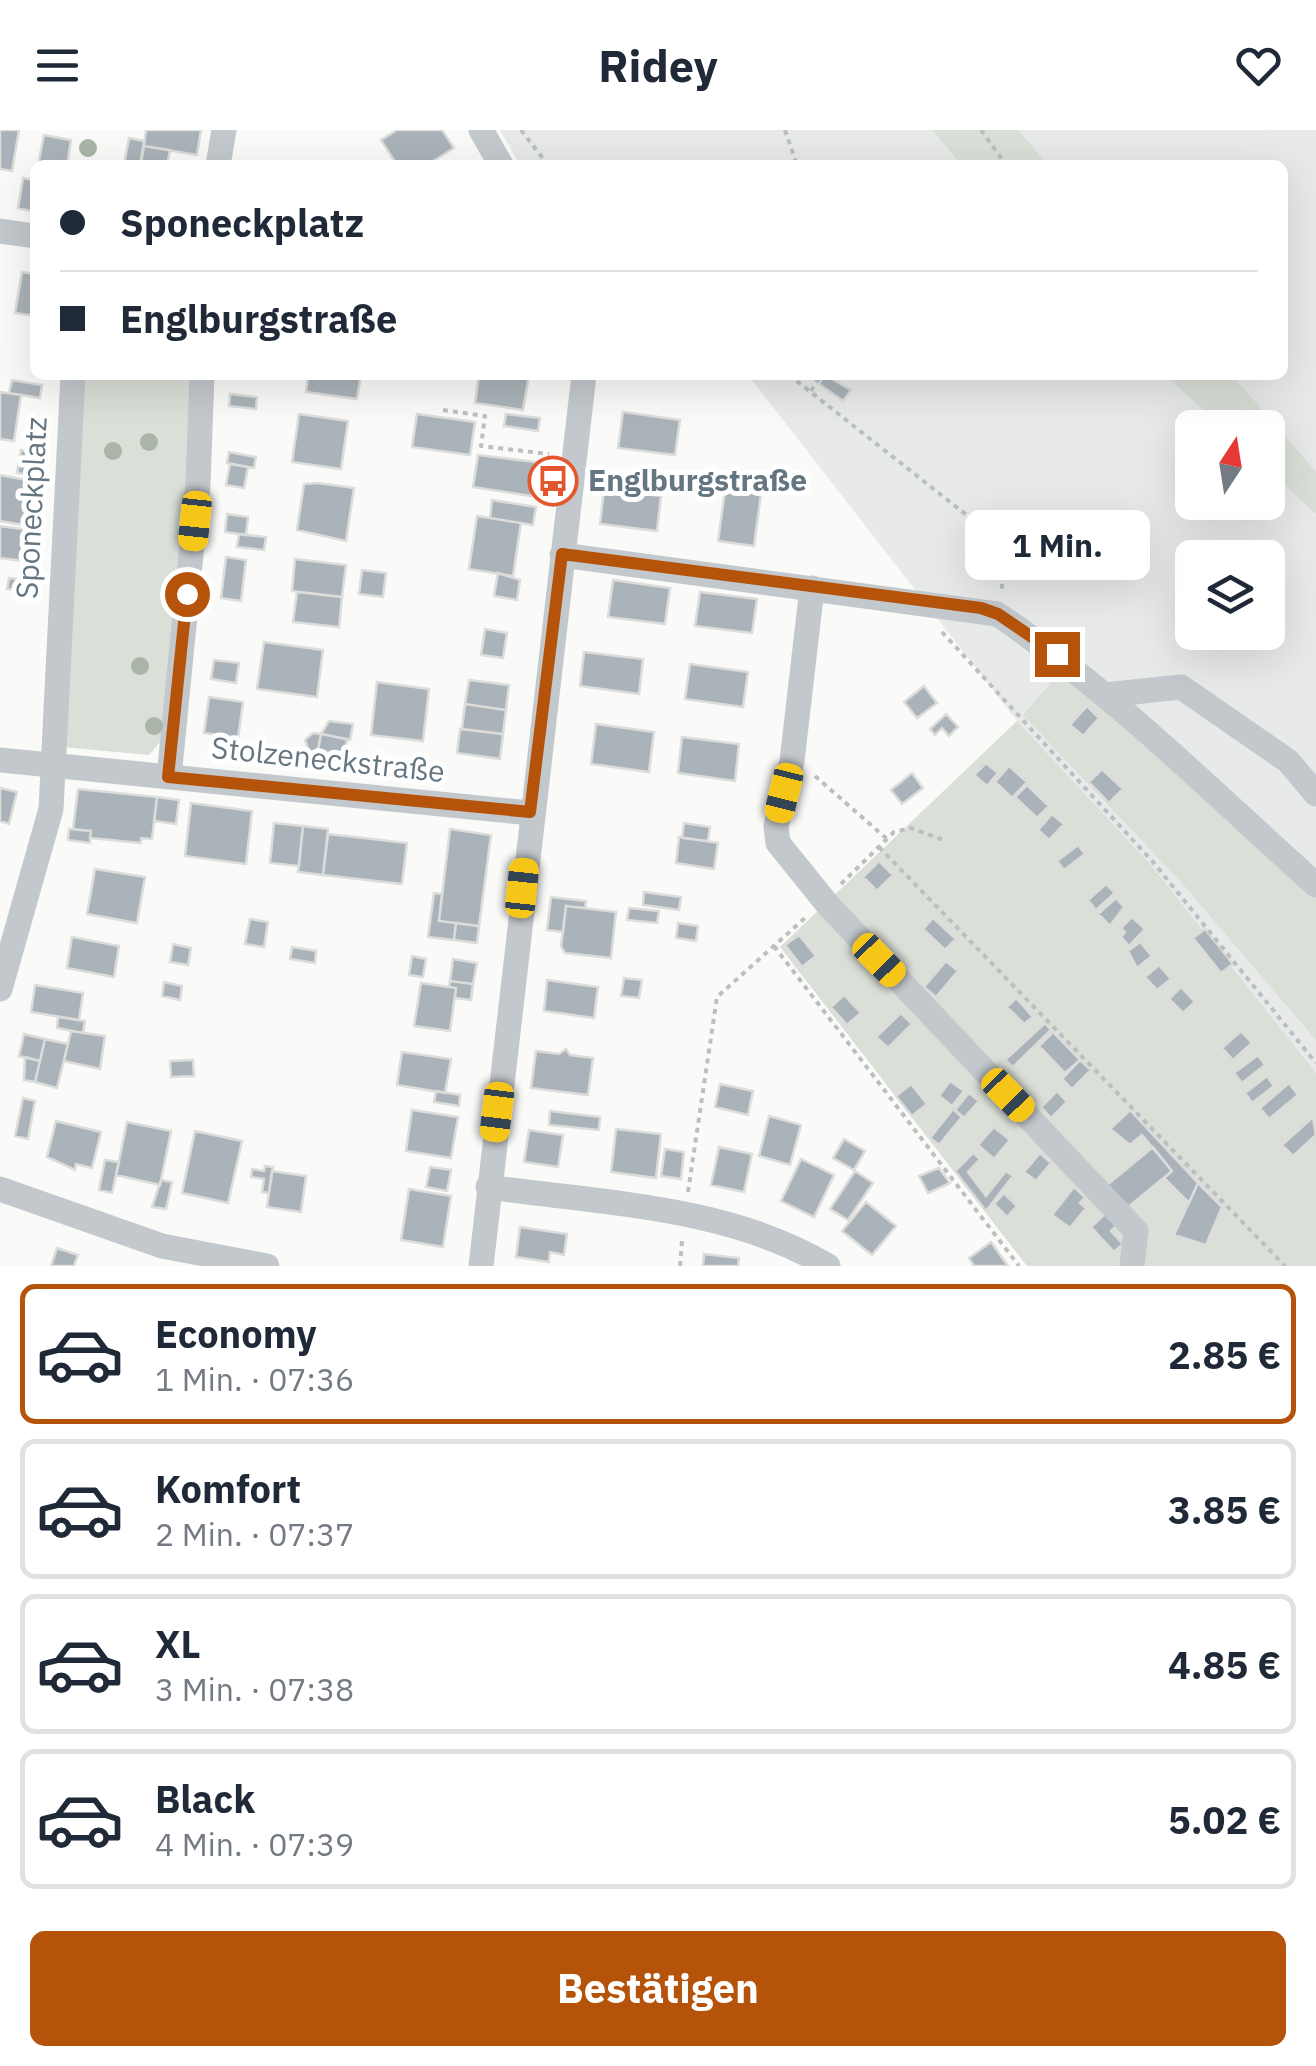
<!DOCTYPE html>
<html lang="de">
<head>
<meta charset="utf-8">
<style>
  body { margin:0; font-family:"IBM Plex Sans",sans-serif; background:#f6f6f7; color:#1f2937; height:100vh; display:flex; flex-direction:column; font-size:38px; white-space:nowrap }
  * { box-sizing:border-box; margin:0 }
  p { font-size:32px; color:#747a83 }
  .icon { flex:none; width:55px; height:55px; fill:none; stroke:currentColor; stroke-width:2; stroke-linecap:round; stroke-linejoin:round }
  .map { position:relative; height:1136px; overflow:hidden }
  .panel { display:flex; flex-direction:column; background:#fff; flex:1 }
  .panel>* { flex:none }
  .hud { position:absolute; left:30px; top:30px; width:1258px; height:220px; border-radius:15px; box-shadow:0 10px 40px #0002; display:grid; align-content:center; height:220px; padding:0 30px; background:#fff }
  .needle { width:65px; rotate:12deg }
  .buttons { position:absolute; left:1175px; top:280px; display:grid; gap:20px }
  .buttons a { display:grid; place-items:center; width:110px; height:110px; border-radius:15px; background:#fff; box-shadow:0 10px 40px #0002; font-size:50px }
  .end { position:absolute; width:45px; height:45px; margin:-22px; border:12px solid #b45309; background:#fff; box-shadow:0 0 0 5px #fff }
  .from { border-radius:50% }
  .bubble { position:absolute; height:70px; border-radius:15px; background:#fff; box-shadow:0 10px 40px #0002; font-size:32px; font-weight:800; line-height:70px; text-align:center }
  .car { position:absolute; width:30px; height:60px; margin:-30px -15px; border-radius:12px; box-shadow:0 0 8px 2px #0007; background:linear-gradient(#f5c518 24%,#345 0 40%,#f5c518 0 76%,#345 0 86%,#f5c518 0) }
  .hud b { display:flex; align-items:center; gap:35px; height:95px; font-size:38px }
  .hud b+b { border-top:2px solid #e0e1e3 }
  .hud i { width:25px; height:25px; background:#1f2937 }
  ul { padding:18px 0 0; list-style:none }
  li { display:flex; align-items:center; gap:30px; height:140px; margin:0 20px 15px; padding:0 10px; border:5px solid #e0e1e3; border-radius:15px }
  li div { flex:1 }
  li b { display:block; font-size:38px }
  li em { font-style:normal; font-weight:800 }
  li.selected { border-color:#b45309 }
  li>.icon { width:90px; height:90px; stroke-width:1.5 }
  .button { display:flex; gap:20px; margin-top:auto; padding:20px 30px }
  .button a { flex:1; height:115px; border-radius:15px; background:#b45309; color:#fff; font-size:40px; font-weight:800; line-height:115px; text-align:center }
  header { display:flex; justify-content:space-between; align-items:center; height:130px; padding:0 30px; background:#fff; font-size:45px; font-weight:800 }
  .map>svg:first-child { display:block }
  .built { fill:#e8e9e9; fill-rule:evenodd }
  .green { fill:#dadfd7 }
  .building { fill:#aab3b9; stroke:#dcdcda; stroke-width:2.5 }
  .lines { fill:none; stroke-linecap:round; stroke-linejoin:round }
  .path { stroke:#bbbfc2; stroke-width:4; stroke-dasharray:5 5; stroke-linecap:butt }
  .minor { stroke:#c3c8cc; stroke-width:25 }
  .tree { fill:#aab4a7 }
  .route { stroke:#b45309; stroke-width:12 }
  .labels { text-anchor:middle; stroke-width:10; stroke-linejoin:round; paint-order:stroke }
  .poi-label { font-size:30px; font-weight:bold; fill:#657683; stroke:#fff; text-anchor:start }
  .street-label { font-size:30px; fill:#657683; stroke:#fff }
</style>
</head>
<body>
<header><svg class="icon" aria-label="menu" viewBox="0 0 24 24"><path d="M4 6h16M4 12h16M4 18h16"/></svg>Ridey<svg class="icon" aria-label="heart" viewBox="0 0 24 24"><path d="M12 20l-8-8c-3-5 5-10 8-4 3-6 11-1 8 4z"/></svg></header>
<div class="map">
<svg width="1316" height="1136" viewBox="0 0 1316 1136">
  <rect width="100%" height="100%" fill="#fafaf8"/>
  <path class="built" d="M500 0H1316V943L1151 735 1017 591 748 245H1282V35H520ZM1192 298H1268V372H1192ZM1192 428H1268V502H1192Z"/>
  <path class="green" d="M933 0H1018L1048 35H961Z
    M85 245H192L189 372 182 373 178 398 185 400 160 612 149 625 62 617Z
    M1165 245H1232L1316 342V384L1268 339V298L1222 297Z
    M1060 542 1316 767V910L1181 752 1023 585Z
    M1017 591 1151 735 1316 943V1136H1027L780 817Z"/>
  <path class="building" d="M0 0H19L12 41 0 39Z
    M146 0H201L197 25 144 16Z
    M397 0H442L454 18 427 35H397L381 10Z
    M44 5 71 10 67 35H38Z
    M129 8 144 11 140 35H124Z
    M144 16 170 20 167 35 141 33Z
    M23 48 35 50V82L18 78Z
    M22 142 35 144V186L15 183Z
    M308 245H361L357 269 306 262Z
    M479 245H529L523 280 475 273Z
    M825 245 851 260 843 271 819 254Z
    M12 250 42 255 40 268 9 263Z
    M0 262 21 265 14 311 0 309Z
    M230 264 257 267 256 279 229 276Z
    M623 282 680 290 675 325 618 318Z
    M299 284 348 291 341 339 292 332Z
    M417 284 475 292 470 325 412 317Z
    M506 284 540 288 538 301 504 296Z
    M21 320 45 324 40 347 17 343Z
    M229 322 256 327 254 338 227 333Z
    M478 325 536 332 531 366 473 357Z
    M230 334 248 337 244 358 226 355Z
    M0 345 37 352 29 396 0 391Z
    M318 353 354 358 346 411 297 400 304 354Z
    M726 353 762 357 754 416 718 411Z
    M604 359 661 366 657 401 600 394Z
    M492 370 536 377 533 395 490 388Z
    M227 384 248 387 246 405 225 402Z
    M477 386 521 393 513 446 469 439Z
    M0 396 29 400 24 431 0 428Z
    M239 404 266 407 264 420 237 417Z
    M226 427 246 430 241 471 221 468Z
    M295 429 346 435 342 467 292 461Z
    M362 440 386 443 383 467 359 464Z
    M498 443 520 450 517 470 494 466Z
    M9 448 31 451 30 462 7 459Z
    M613 450 670 458 665 494 608 487Z
    M297 462 342 467 339 497 293 492Z
    M700 462 757 469 752 503 695 496Z
    M485 499 507 503 503 528 481 525Z
    M264 512 323 520 317 567 257 559Z
    M584 522 643 529 639 564 580 556Z
    M214 530 239 533 236 553 211 549Z
    M690 534 748 542 743 577 685 569Z
    M469 550 509 555 506 580 465 574Z
    M377 552 429 559 423 611 371 605Z
    M924 556 937 573 917 588 904 572Z
    M209 567 243 572 238 608 204 603Z
    M465 574 506 580 503 604 462 599Z
    M1087 576 1099 588 1083 606 1070 595Z
    M946 584 958 597 949 606 942 598 935 605 930 599Z
    M329 591 353 594 350 610 321 604Z
    M596 594 654 602 649 642 591 634Z
    M460 599 503 604 500 629 457 623Z
    M313 603 321 604 316 629 311 628 305 610Z
    M321 604 347 609 342 637 316 632Z
    M682 607 739 614 735 651 678 643Z
    M986 633 998 643 987 656 974 645Z
    M1009 636 1027 652 1012 668 995 652Z
    M1102 639 1123 659 1109 673 1089 652Z
    M912 643 923 658 902 674 891 660Z
    M1027 655 1049 676 1037 688 1015 667Z
    M0 658 17 662 9 694 0 691Z
    M78 659 157 667 152 709 141 708V713L90 708 91 701 73 699Z
    M157 667 179 670 176 694 154 691Z
    M191 673 252 681 246 734 185 726Z
    M1052 684 1064 694 1049 710 1038 700Z
    M274 693 303 696 299 736 270 733Z
    M684 693 710 697 708 711 682 708Z
    M303 696 328 699 323 745 298 742Z
    M69 699 91 701 90 713 68 710Z
    M450 699 491 705 479 796 439 791Z
    M328 704 407 713 402 754 323 745Z
    M679 707 718 713 714 739 676 733Z
    M1078 715 1085 724 1064 740 1057 731Z
    M879 731 893 745 877 761 863 747Z
    M95 739 145 747 137 793 87 784Z
    M1106 754 1115 763 1096 780 1088 770Z
    M644 762 681 767 679 780 643 775Z
    M434 763 442 764 439 791 456 793 454 810 428 807Z
    M551 767 586 771 585 778 566 776 563 802 547 800Z
    M1116 768 1124 777 1110 796 1098 784Z
    M566 776 616 782 611 828 565 823 561 816Z
    M629 778 659 781 657 793 627 790Z
    M1132 787 1145 799 1129 816 1121 807 1125 802 1121 798Z
    M933 788 956 809 945 820 923 799Z
    M250 789 268 792 264 817 245 814Z
    M456 793 479 796 477 813 454 810Z
    M678 793 698 796 696 811 676 808Z
    M1205 799 1233 834 1221 843 1193 808Z
    M799 805 816 826 802 837 785 815Z
    M72 807 119 816 114 847 67 838Z
    M1140 812 1152 826 1137 838 1128 821Z
    M173 814 191 818 188 835 170 832Z
    M292 817 316 821 315 833 290 829Z
    M412 826 426 829 423 847 409 845Z
    M453 829 477 833 473 854 450 851Z
    M946 831 958 841 936 867 924 857Z
    M1159 835 1171 849 1157 860 1145 847Z
    M624 848 642 850 639 868 621 866Z
    M547 850 598 857 594 888 544 881Z
    M450 851 473 854 471 870 455 868 456 858 449 857Z
    M164 852 182 856 180 870 162 866Z
    M421 853 456 858 450 901 414 896Z
    M35 855 83 863 79 890 31 882Z
    M1181 857 1195 872 1183 883 1169 869Z
    M844 865 861 883 847 895 831 877Z
    M1016 868 1033 887 1024 894 1007 877Z
    M901 883 912 894 888 918 876 907Z
    M58 887 85 891 83 903 57 898Z
    M1045 893 1051 900 1013 937 1005 930Z
    M71 901 105 906 100 939 64 931Z
    M1241 901 1252 913 1233 930 1222 918Z
    M1053 902 1080 930 1065 943 1039 916Z
    M24 904 45 909 40 931 19 926Z
    M45 909 68 914 57 958 35 952Z
    M566 919 570 925 593 928 588 965 531 958 536 921 559 924Z
    M402 922 451 929 445 963 397 955Z
    M1258 925 1265 935 1242 953 1234 943Z
    M25 927 40 931 35 952 24 950Z
    M193 930 194 946 171 947 170 931Z
    M1080 930 1091 940 1072 959 1062 949Z
    M1267 946 1274 956 1252 973 1245 963Z
    M950 951 964 961 952 976 939 966Z
    M1289 953 1298 965 1269 989 1260 978Z
    M720 954 753 961 748 985 715 977Z
    M911 954 927 974 912 986 896 966Z
    M436 961 460 965 459 976 434 972Z
    M1057 961 1067 972 1051 988 1041 977Z
    M969 963 979 971 964 988 955 980Z
    M23 968 35 971 28 1009 15 1006Z
    M953 979 962 987 939 1015 930 1008Z
    M412 980 458 987 451 1028 406 1021Z
    M1130 980 1198 1053 1189 1073 1164 1048 1172 1041 1142 1005 1130 1015 1110 999Z
    M550 981 600 987 599 1000 549 995Z
    M769 986 801 995 790 1035 759 1026Z
    M1313 987 1316 1005 1293 1026 1282 1015Z
    M56 991 101 1002 92 1038 76 1034 75 1040 47 1027Z
    M127 992 171 1001 160 1055 116 1045Z
    M994 997 1010 1010 994 1029 978 1015Z
    M616 999 661 1004 656 1048 611 1042Z
    M529 1000 563 1005 558 1037 524 1032Z
    M195 1001 242 1011 228 1073 182 1063Z
    M844 1009 865 1021 854 1040 833 1028Z
    M719 1017 752 1024 744 1062 711 1055Z
    M1153 1017 1172 1041 1127 1078 1107 1055Z
    M665 1019 684 1022 681 1049 661 1046Z
    M973 1023 980 1029 968 1042 986 1066 1006 1041 1013 1046 986 1081 955 1041Z
    M1040 1023 1051 1033 1036 1051 1024 1042Z
    M801 1029 834 1045 814 1087 781 1071Z
    M105 1030 119 1032 112 1063 99 1060Z
    M265 1036 273 1037 269 1063 262 1062 264 1049 251 1047 252 1039 264 1041Z
    M430 1037 451 1040 447 1061 426 1057Z
    M939 1038 950 1053 928 1063 919 1046Z
    M272 1041 306 1046 301 1082 267 1077Z
    M855 1041 873 1053 848 1090 830 1079Z
    M161 1050 172 1052 166 1079 152 1077Z
    M1198 1053 1222 1077 1206 1115 1174 1105Z
    M1074 1057 1085 1067 1080 1073 1086 1078 1070 1098 1052 1085Z
    M409 1059 451 1066 443 1117 401 1110Z
    M1004 1063 1017 1076 1007 1087 994 1074Z
    M866 1072 896 1096 872 1125 842 1101Z
    M1107 1082 1118 1094 1111 1101 1123 1114 1114 1122 1091 1097Z
    M520 1097 567 1104 564 1125 550 1122 549 1132 516 1127Z
    M991 1112 1008 1136H974L969 1128Z
    M57 1118 78 1125 74 1136H51Z
    M704 1124 739 1128 738 1136H703Z"/>
  <g class="lines">
    <path class="path" d="M521 0 548 35
      M785 0 797 35
      M981 0 1006 35
      M789 245 992 405 1002 421V459
      M811 261 821 245
      M443 280 485 286 481 316 549 324
      M942 502 1153 732 1316 933
      M815 646 887 709
      M879 717 1285 1136
      M841 754 894 702 911 698 943 710
      M774 816 1019 1136
      M688 1062 717 867 805 788
      M680 1136 682 1111"/>
    <path class="minor" d="M481 0 501 35
      M218 35 224 0
      M0 101 35 106
      M562 425 997 484C1113 562 1212 662 1316 755
      M812 458 792 631 776 696 778 713 828 775 1136 1101 1132 1136
      M1105 565 1181 557 1288 631 1316 664
      M0 630 530 683
      M169 647 198 354 202 245
      M0 859 51 679 73 245
      M488 1057C600 1073 729 1076 828 1136
      M0 1059 162 1116 267 1136
      M481 1136 584 245"/>
  </g>
  <g class="tree">
    <circle cx="88" cy="18" r="9"/>
    <circle cx="149" cy="312" r="9"/>
    <circle cx="113" cy="321" r="9"/>
    <circle cx="140" cy="536" r="9"/>
    <circle cx="154" cy="596" r="9"/>
  </g>
  <g class="lines">
    <path class="route" d="M187 464 168 647 530 682 562 424 981 478 998 484 1057 524"/>
  </g>
  <defs>
    <g id="bus-ring" transform="scale(2.5)"><circle r="9.5" fill="#fff" stroke="#e4572e" stroke-width="1.5"/><path d="M-5-6H5V4H4V6H2V4H-2V6H-4V4H-5ZM-3.5-4V0h7V-4ZM-3.5 1.2v1.5H-2V1.2ZM2 1.2v1.5H3.5V1.2Z" fill="#e4572e"/></g>
  </defs>
  <g fill-rule="evenodd">
    <use href="#bus-ring" x="553" y="351"/>
  </g>
  <g class="labels">
    <g class="poi-label">
      <text x="588" y="361">Englburgstraße</text>
    </g>
    <g class="street-label">
      <text transform="translate(32 378) rotate(-87)" y="10">Sponeckplatz</text>
      <text transform="translate(328 630) rotate(6)" y="10">Stolzeneckstraße</text>
    </g>
  </g>
</svg>
<div class="buttons">
<a><svg class="needle" viewBox="-14 -14 28 28"><path d="M0-13l5 13h-10z" fill="#e53935"/><path d="M0 13l5-13h-10z" fill="#747a83"/></svg></a>
<a><svg class="icon" aria-label="layers" viewBox="0 0 24 24"><path d="M12 4l9 5-9 5-9-5zM3 14l9 5 9-5"/></svg></a>
</div>
<i class="end from" style="left:187px;top:464px"></i>
<i class="end" style="left:1057px;top:524px"></i>
<div class="bubble" style="left:965px;top:380px;width:185px">1 Min.</div>
<i class="car" style="left:195px;top:391px;rotate:186deg"></i>
<i class="car" style="left:784px;top:663px;rotate:194deg"></i>
<i class="car" style="left:522px;top:758px;rotate:6deg"></i>
<i class="car" style="left:879px;top:830px;rotate:136deg"></i>
<i class="car" style="left:1008px;top:965px;rotate:136deg"></i>
<i class="car" style="left:497px;top:982px;rotate:187deg"></i>
<div class="hud">
<b><i class="from"></i>Sponeckplatz</b>
<b><i></i>Englburgstraße</b>
</div>
</div>
<section class="panel">
<ul>
<li class="selected"><svg class="icon" aria-label="car" viewBox="0 0 24 24"><path d="M5 17H2v-5l4-1 3-4h7l3 4 3 1v5h-3M9 17h6M6 11h13"/><circle cx="7" cy="17" r="2"/><circle cx="17" cy="17" r="2"/></svg><div><b>Economy</b><p>1 Min. · 07:36</p></div><em>2.85 €</em></li>
<li><svg class="icon" aria-label="car" viewBox="0 0 24 24"><path d="M5 17H2v-5l4-1 3-4h7l3 4 3 1v5h-3M9 17h6M6 11h13"/><circle cx="7" cy="17" r="2"/><circle cx="17" cy="17" r="2"/></svg><div><b>Komfort</b><p>2 Min. · 07:37</p></div><em>3.85 €</em></li>
<li><svg class="icon" aria-label="car" viewBox="0 0 24 24"><path d="M5 17H2v-5l4-1 3-4h7l3 4 3 1v5h-3M9 17h6M6 11h13"/><circle cx="7" cy="17" r="2"/><circle cx="17" cy="17" r="2"/></svg><div><b>XL</b><p>3 Min. · 07:38</p></div><em>4.85 €</em></li>
<li><svg class="icon" aria-label="car" viewBox="0 0 24 24"><path d="M5 17H2v-5l4-1 3-4h7l3 4 3 1v5h-3M9 17h6M6 11h13"/><circle cx="7" cy="17" r="2"/><circle cx="17" cy="17" r="2"/></svg><div><b>Black</b><p>4 Min. · 07:39</p></div><em>5.02 €</em></li>
</ul>
<div class="button"><a>Bestätigen</a></div>
</section>
</body>
</html>
